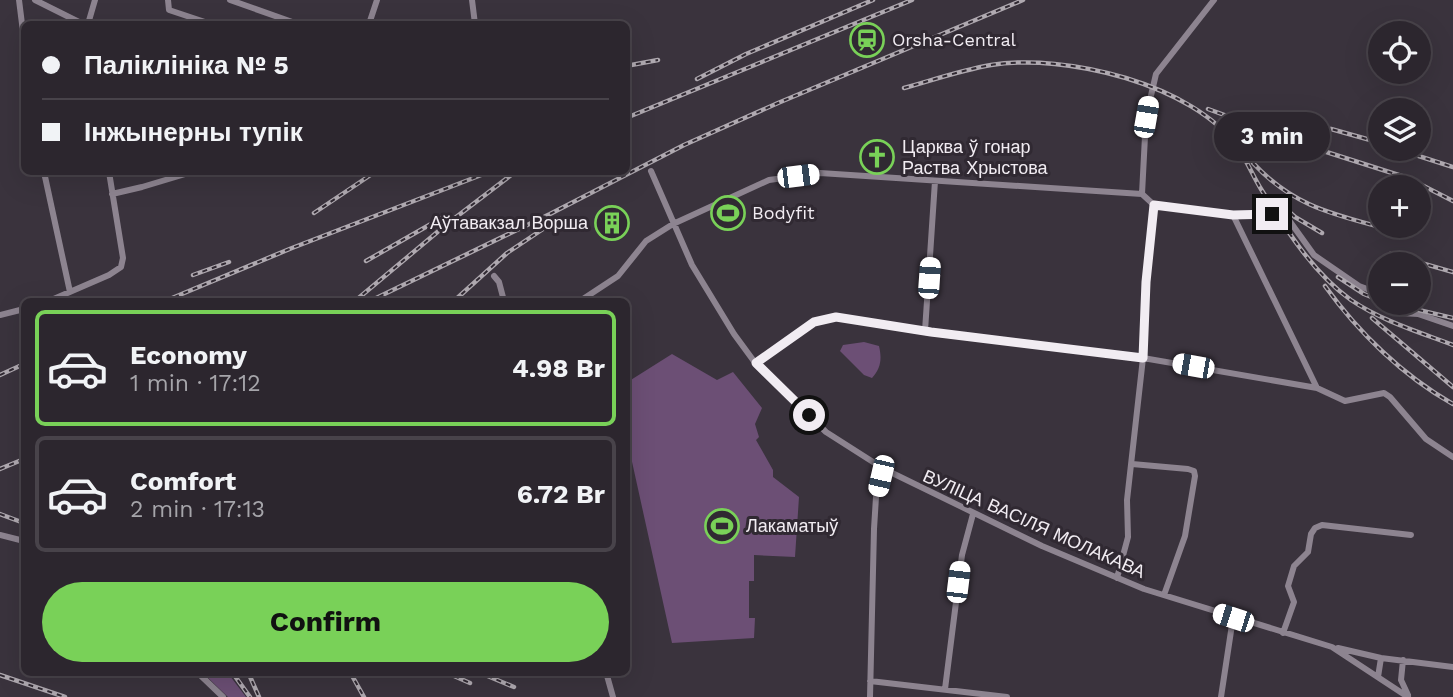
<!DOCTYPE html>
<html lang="en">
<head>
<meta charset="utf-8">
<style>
  body { margin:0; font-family:"Work Sans",sans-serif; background:#342e36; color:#f1f3f6; height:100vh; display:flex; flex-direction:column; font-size:26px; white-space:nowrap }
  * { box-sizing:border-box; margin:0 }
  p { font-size:23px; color:#a6a5aa }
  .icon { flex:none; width:38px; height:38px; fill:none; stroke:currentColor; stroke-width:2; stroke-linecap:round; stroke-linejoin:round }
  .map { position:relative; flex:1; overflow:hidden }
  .details { position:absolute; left:21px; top:298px; width:609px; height:378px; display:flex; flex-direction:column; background:#2c262e; border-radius:10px; box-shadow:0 7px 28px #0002,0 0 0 2px #48434a }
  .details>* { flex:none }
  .guide { position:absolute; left:21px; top:21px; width:609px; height:154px; border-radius:10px; box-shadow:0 7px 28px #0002,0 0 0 2px #48434a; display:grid; align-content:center; height:154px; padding:0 21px; background:#2c262e }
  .controls { position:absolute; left:1368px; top:21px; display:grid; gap:14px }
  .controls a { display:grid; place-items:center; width:63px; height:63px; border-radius:50%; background:#2c262e; box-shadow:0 7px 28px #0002,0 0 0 2px #48434a; font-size:35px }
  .end { position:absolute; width:32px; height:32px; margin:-16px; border:9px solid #f1ecf2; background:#111; box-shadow:0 0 0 4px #111 }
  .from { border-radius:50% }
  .bubble { position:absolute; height:49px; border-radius:24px; background:#2c262e; box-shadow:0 7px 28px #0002,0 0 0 2px #48434a; font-size:23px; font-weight:700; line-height:49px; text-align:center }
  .car { position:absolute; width:21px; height:42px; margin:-21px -10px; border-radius:9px; box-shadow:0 0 5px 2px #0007; background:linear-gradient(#fff 24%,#345 0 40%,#fff 0 76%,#345 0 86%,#fff 0) }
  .guide b { display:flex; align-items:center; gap:24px; height:66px; font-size:26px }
  .guide b+b { border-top:2px solid #48434a }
  .guide i { width:18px; height:18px; background:#f1f3f6 }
  ul { padding:12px 0 0; list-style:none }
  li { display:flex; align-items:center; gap:21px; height:116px; margin:0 14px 10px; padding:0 7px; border:4px solid #48434a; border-radius:10px }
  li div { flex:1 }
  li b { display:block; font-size:26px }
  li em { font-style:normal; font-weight:700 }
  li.current { border-color:#79d158 }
  li>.icon { width:63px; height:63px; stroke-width:1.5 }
  .cta { display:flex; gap:14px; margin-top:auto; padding:14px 21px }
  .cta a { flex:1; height:80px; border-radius:42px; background:#79d158; color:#111; font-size:28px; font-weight:700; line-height:80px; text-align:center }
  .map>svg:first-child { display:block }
  .green { fill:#6c4f75 }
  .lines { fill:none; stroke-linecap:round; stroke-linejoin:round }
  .minor { stroke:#8d8490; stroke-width:6 }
  .rail-casing { stroke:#afa9b0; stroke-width:4.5 }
  .rail { stroke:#302932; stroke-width:2; stroke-dasharray:5; stroke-linecap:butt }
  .route { stroke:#f1ecf2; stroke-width:9 }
  .labels { text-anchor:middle; stroke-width:6; stroke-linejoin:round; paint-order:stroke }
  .poi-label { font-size:18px; fill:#f1ecf2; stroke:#302932; text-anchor:start }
  .street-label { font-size:18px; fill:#f1ecf2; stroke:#302932 }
</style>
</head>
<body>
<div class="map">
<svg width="1453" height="697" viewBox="0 0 1453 697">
  <rect width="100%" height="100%" fill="#3a333d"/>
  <path class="green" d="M864 342 879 346C882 359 881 368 872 378L864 375 840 351 843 345Z
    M672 354 717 380 733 372 762 408 755 424 759 437 756 440 773 470V477L799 497 795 557 754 555V581H749V618H755L754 638 672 643 627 439 626 383Z
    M202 672H227L246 697H228Z"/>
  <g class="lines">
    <path class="minor" d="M19 0 24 40
      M35 0 83 24
      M168 0 169 10 211 24
      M230 0 298 24
      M472 0 475 24
      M88 24 95 0
      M369 24 377 0
      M651 171 692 265 734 334 756 364 826 432 884 469 1042 546 1144 589 1332 647 1408 697
      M44 172 70 292
      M112 194 142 187 192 172
      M1142 194 1154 205 1233 215 1317 388 1345 401 1384 393 1390 397 1426 439 1453 457
      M1142 194 1146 117 1156 74 1214 0
      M1233 215 1286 216 1314 255 1359 286 1381 294
      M494 276 499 282 504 301
      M49 301 109 275 121 267 123 258 109 172
      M580 301 618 276 646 241 673 224 769 180 820 173 1142 194
      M1383 303V307L1401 313 1418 314 1453 326
      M0 315 24 309
      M925 331 935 181
      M756 364 814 322 836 317 931 333 1143 358 1317 388
      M1132 464 1188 469 1194 471 1195 476 1185 536 1164 595
      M0 535 24 541
      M1117 578 1128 537 1127 500 1143 358 1146 282 1154 205
      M1283 633 1294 602 1288 586 1294 566 1308 552 1311 534 1315 528 1322 525 1411 535
      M1338 648 1381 658 1453 667
      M1403 660 1401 680 1408 695
      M197 672 223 697
      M606 672 613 697
      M1378 677 1381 658
      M870 681 1007 697
      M945 689 962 555 973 514
      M870 697 874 529 876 497 884 469
      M1221 697 1233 618"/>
    <g class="rail-casing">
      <path id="rail" d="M626 66 658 60
        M697 79 746 54 873 0
        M904 88C933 80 962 70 991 65 1065 53 1194 84 1238 148 1247 161 1253 176 1261 189 1285 228 1313 273 1351 300 1382 321 1419 332 1453 345
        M1208 109 1317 149 1408 178 1453 201
        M626 118 912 0
        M1263 124 1331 129 1381 143
        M1397 149 1453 167
        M1253 163C1297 210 1339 215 1398 232
        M1276 200 1295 217 1322 233
        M314 213 375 172
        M1390 254 1453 272
        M366 261 445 216
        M193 275 229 262
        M1338 277 1364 294 1381 301
        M1325 286C1358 332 1403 376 1453 404
        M165 301 292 248 489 172
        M355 301 447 224 515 172
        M370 301 550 214 684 145 778 103 1023 0
        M454 301 507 253 558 219
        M1389 303 1453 318
        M1372 318 1453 387
        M0 375 24 364
        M0 469 24 459
        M0 514 24 523
        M232 672 250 697
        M248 672 259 697
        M350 672 364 697
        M445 672 470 683
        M478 672 514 687
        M0 675 65 697"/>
    </g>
    <use href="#rail" class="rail"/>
  </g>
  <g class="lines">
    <path class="route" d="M809 415 756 363 814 322 836 317 931 332 1143 358 1146 282 1154 205 1233 215 1272 214"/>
  </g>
  <defs>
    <g id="station-ring" transform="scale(1.75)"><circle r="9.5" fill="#302932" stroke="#79d158" stroke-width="1.5"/><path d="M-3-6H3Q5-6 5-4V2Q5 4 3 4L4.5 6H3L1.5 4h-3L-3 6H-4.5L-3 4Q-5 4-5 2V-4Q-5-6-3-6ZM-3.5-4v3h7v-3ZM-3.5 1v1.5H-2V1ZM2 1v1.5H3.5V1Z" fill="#79d158"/></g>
    <g id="church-ring" transform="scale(1.75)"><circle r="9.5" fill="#302932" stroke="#79d158" stroke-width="1.5"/><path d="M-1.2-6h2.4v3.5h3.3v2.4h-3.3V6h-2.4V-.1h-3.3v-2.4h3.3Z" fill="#79d158"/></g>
    <g id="stadium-ring" transform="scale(1.75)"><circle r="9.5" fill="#302932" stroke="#79d158" stroke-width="1.5"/><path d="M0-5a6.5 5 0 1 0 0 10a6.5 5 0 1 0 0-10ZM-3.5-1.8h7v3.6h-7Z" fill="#79d158"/></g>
    <g id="building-ring" transform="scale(1.75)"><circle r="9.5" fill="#302932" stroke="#79d158" stroke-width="1.5"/><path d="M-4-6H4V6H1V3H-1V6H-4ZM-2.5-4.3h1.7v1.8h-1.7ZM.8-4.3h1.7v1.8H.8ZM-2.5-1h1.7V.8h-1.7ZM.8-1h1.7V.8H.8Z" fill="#79d158"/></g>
  </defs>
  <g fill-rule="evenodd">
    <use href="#station-ring" x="867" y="40"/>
    <use href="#church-ring" x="877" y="157"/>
    <use href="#stadium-ring" x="728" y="213"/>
    <use href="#building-ring" x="612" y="223"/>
    <use href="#stadium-ring" x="722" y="526"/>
  </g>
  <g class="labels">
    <g class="poi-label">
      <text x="892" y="46">Orsha-Central</text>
      <text x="902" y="153">Царква ў гонар<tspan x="902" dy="21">Раства Хрыстова</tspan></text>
      <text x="752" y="219">Bodyfit</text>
      <text x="588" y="229" text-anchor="end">Аўтавакзал Ворша</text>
      <text x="746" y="532">Лакаматыў</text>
    </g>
    <g class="street-label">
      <text transform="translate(1034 524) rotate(24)" y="6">ВУЛІЦА ВАСІЛЯ МОЛАКАВА</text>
    </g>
  </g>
</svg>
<div class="controls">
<a><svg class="icon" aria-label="locate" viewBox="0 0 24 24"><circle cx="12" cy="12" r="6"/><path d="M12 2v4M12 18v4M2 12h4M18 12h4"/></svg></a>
<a><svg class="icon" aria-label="layers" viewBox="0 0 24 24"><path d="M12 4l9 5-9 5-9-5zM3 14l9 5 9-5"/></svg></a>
<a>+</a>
<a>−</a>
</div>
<i class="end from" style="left:809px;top:415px"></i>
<i class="end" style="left:1272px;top:214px"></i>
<div class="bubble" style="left:1214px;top:112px;width:116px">3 min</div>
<i class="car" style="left:1146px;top:117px;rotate:10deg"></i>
<i class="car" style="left:798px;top:176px;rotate:83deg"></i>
<i class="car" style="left:929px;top:278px;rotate:4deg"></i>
<i class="car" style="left:1193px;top:366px;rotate:280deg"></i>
<i class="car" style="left:881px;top:476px;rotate:193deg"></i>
<i class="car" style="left:958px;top:582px;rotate:7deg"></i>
<i class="car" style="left:1233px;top:618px;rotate:288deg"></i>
<div class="guide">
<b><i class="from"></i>Паліклініка № 5</b>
<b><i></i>Інжынерны тупік</b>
</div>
<section class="details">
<ul>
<li class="current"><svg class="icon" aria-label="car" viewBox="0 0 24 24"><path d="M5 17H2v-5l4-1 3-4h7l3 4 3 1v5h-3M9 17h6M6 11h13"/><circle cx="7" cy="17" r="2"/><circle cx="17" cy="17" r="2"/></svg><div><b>Economy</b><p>1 min · 17:12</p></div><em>4.98 Br</em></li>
<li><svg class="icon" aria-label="car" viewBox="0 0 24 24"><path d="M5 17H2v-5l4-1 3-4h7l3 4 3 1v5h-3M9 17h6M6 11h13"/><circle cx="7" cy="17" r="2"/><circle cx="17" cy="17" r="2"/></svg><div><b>Comfort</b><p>2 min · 17:13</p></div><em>6.72 Br</em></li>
</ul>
<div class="cta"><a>Confirm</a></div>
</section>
</div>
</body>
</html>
